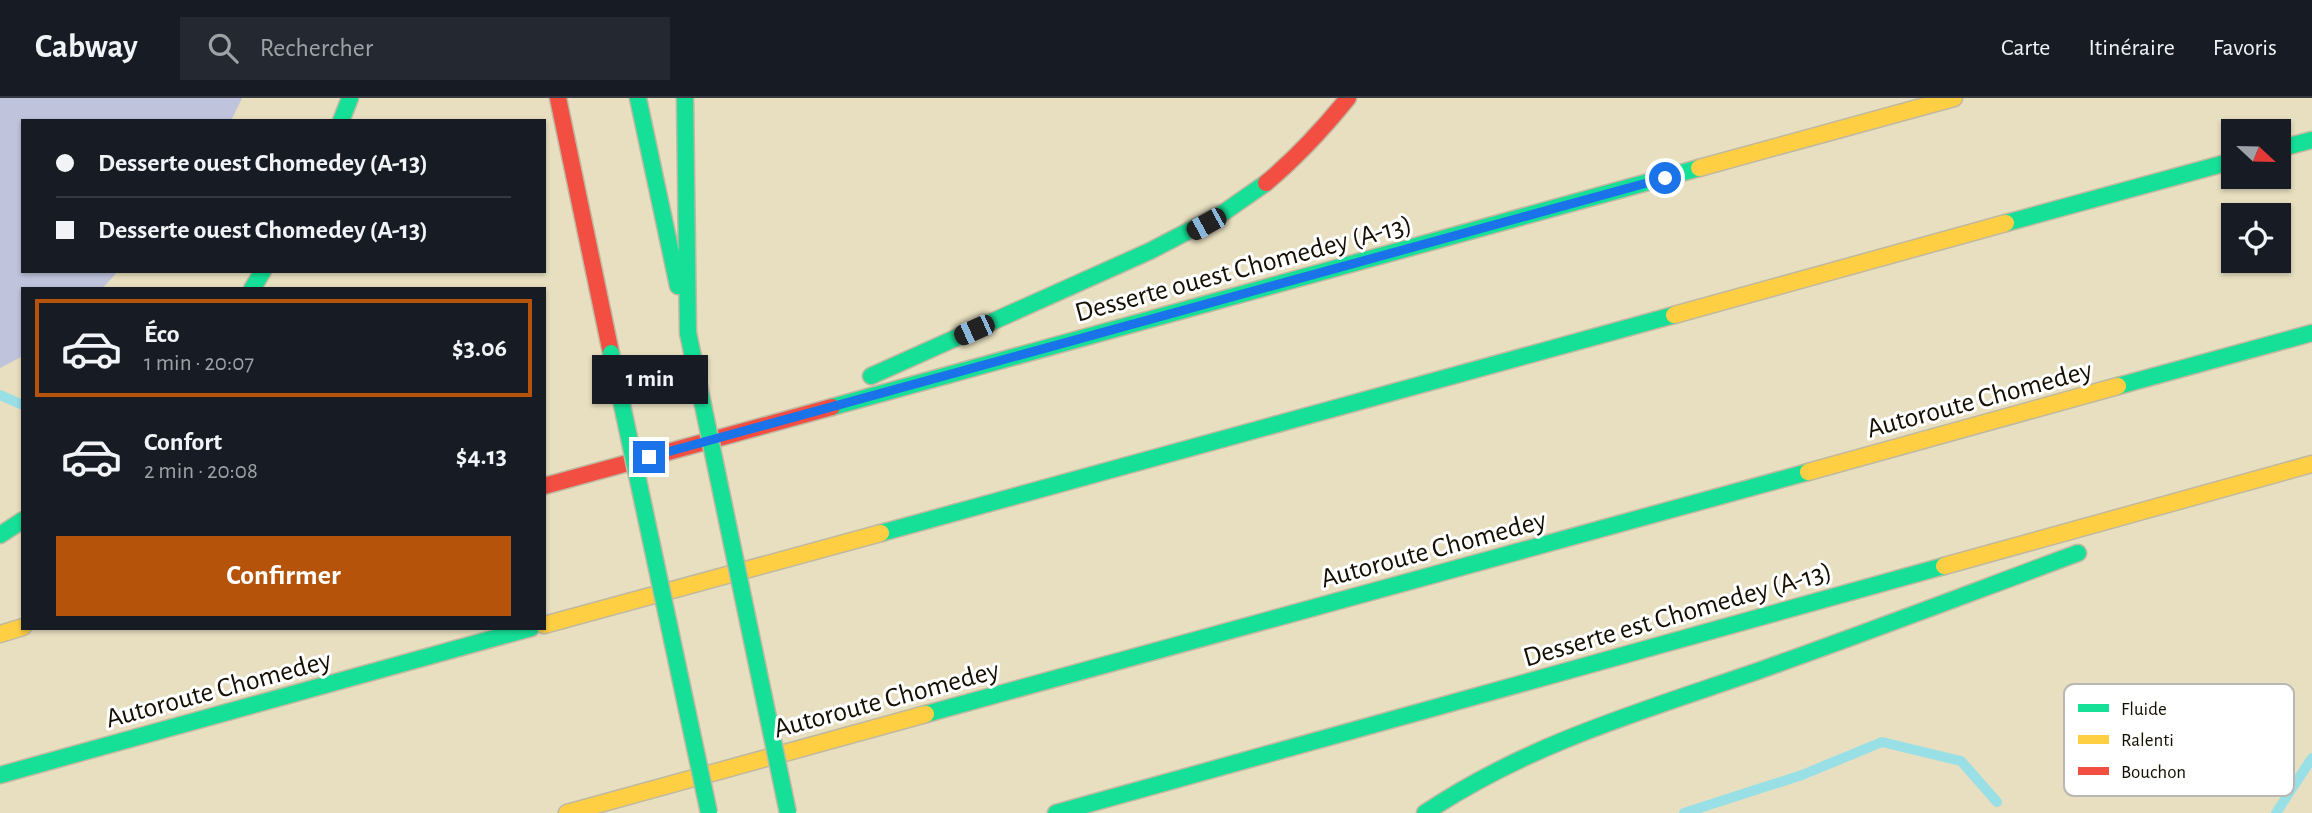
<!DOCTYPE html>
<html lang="fr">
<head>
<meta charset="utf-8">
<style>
  body { margin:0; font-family:"Alegreya Sans",sans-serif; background:#242831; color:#f1f3f6; height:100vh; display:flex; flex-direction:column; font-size:26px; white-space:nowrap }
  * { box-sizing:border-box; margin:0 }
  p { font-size:23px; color:#9ea1a6 }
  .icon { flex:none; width:38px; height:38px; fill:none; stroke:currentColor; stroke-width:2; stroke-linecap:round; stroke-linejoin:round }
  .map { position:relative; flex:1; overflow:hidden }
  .drawer { position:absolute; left:21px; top:189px; width:525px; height:343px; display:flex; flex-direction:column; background:#171b24; border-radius:0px; box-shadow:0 2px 5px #0004 }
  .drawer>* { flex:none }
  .hud { position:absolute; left:21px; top:21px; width:525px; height:154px; border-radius:0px; box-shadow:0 2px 5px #0004; display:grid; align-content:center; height:154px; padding:0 35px; background:#171b24 }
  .needle { width:46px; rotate:112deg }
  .fabs { position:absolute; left:2221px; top:21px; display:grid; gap:14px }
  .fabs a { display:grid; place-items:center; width:70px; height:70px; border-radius:0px; background:#171b24; box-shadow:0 2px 5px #0004; font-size:35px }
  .end { position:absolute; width:32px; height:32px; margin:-16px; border:9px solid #1a73e8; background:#fff; box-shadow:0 0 0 4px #fff }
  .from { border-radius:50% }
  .bubble { position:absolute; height:49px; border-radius:0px; background:#171b24; box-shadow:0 2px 5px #0004; font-size:23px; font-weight:700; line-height:49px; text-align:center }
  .car { position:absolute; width:21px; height:42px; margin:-21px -10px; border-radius:9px; box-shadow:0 0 5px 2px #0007; background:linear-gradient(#222 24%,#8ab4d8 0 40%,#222 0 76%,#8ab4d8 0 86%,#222 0) }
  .hud b { display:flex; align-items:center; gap:24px; height:66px; font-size:26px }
  .hud b+b { border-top:2px solid #363941 }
  .hud i { width:18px; height:18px; background:#f1f3f6 }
  ul { padding:12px 0 0; list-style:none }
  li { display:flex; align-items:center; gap:21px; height:98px; margin:0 14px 10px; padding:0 21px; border:4px solid transparent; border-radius:0px }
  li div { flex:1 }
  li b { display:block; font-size:26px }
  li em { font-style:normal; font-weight:700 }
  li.current { border-color:#b45309 }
  li>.icon { width:63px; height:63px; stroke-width:1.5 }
  .action { display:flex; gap:14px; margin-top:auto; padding:14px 35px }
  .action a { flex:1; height:80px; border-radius:0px; background:#b45309; color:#fff; font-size:28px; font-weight:700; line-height:80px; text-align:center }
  header { display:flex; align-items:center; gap:42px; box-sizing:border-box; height:98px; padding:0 35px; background:#171b24; border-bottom:2px solid #363941 }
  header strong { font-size:33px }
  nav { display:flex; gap:38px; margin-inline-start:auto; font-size:24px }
  .search { width:490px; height:63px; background:#242831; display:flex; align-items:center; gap:18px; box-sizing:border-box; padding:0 24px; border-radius:0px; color:#9ea1a6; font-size:26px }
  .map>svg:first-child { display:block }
  .forest { fill:#bfc3dc }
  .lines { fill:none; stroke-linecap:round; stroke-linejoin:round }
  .stream { stroke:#99dfe6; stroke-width:10 }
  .fast-casing { stroke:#c0b9a1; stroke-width:19 }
  .slow-casing { stroke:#c0b9a1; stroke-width:19 }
  .jam-casing { stroke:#c0b9a1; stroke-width:19 }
  .fast { stroke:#16e098; stroke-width:16 }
  .slow { stroke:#ffcf43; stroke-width:16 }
  .jam { stroke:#f24e42; stroke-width:16 }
  .fast-bridge-casing { stroke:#c0b9a1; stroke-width:19; stroke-linecap:butt }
  .fast-bridge { stroke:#16e098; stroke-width:16 }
  .route { stroke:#1a73e8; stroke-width:9 }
  .labels { text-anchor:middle; stroke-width:6; stroke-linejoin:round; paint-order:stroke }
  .street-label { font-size:28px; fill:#150f00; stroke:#fff }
  .key { fill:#fff; stroke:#b9b7b2; stroke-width:2 }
  .key-label { font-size:19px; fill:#150f00 }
</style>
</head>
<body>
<header>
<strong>Cabway</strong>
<div class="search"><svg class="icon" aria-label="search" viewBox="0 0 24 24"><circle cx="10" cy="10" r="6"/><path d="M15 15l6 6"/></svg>Rechercher</div>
<nav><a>Carte</a><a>Itinéraire</a><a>Favoris</a></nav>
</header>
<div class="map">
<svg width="2312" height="715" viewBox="0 0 2312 715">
  <rect width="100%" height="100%" fill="#e8dfc0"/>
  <path class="forest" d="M0 0H242L231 23H23V173H118L102 191H23V258L0 270Z"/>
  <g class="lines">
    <path class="stream" d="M0 297 23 307
      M1684 715 1802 677 1882 644 1961 663 1997 704
      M2276 715 2312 660"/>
    <g class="fast-casing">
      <path id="fast" d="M638 0 678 188
        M685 0 688 235
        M341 23 350 0
        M2278 51 2312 42
        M2006 125 2233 63
        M252 191 263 173
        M871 278 1150 153 1223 115 1266 85
        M2118 288 2312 235
        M832 309 1699 70
        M881 435 1674 217
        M0 437 23 422
        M926 616 1808 374
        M0 677 531 530
        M1056 715 1944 468
        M1425 715C1528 646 1639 614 1755 574 1863 536 1970 495 2078 455"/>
    </g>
    <g class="slow-casing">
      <path id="slow" d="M1699 70 1954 0
        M1674 217 2006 125
        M1808 374 2118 288
        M1944 468 2312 366
        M544 527 881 435
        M0 536 23 529
        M567 715 926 616"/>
    </g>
    <g class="jam-casing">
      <path id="jam" d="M558 0 611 255
        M1266 85C1297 59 1323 31 1348 0
        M544 388 832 309"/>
    </g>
    <use href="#fast" class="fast"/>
    <use href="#slow" class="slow"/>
    <use href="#jam" class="jam"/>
    <g class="fast-bridge-casing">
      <path id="fast-bridge" d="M688 235 788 715
        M611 255 709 715"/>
    </g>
    <use href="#fast-bridge" class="fast-bridge"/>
  </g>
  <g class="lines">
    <path class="route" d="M649 359 1665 80"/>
  </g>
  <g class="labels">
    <g class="street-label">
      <text transform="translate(1243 169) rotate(-15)" y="10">Desserte ouest Chomedey (A-13)</text>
      <text transform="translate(1979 300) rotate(-15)" y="10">Autoroute Chomedey</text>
      <text transform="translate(1433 450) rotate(-15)" y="10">Autoroute Chomedey</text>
      <text transform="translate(1677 515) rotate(-16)" y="10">Desserte est Chomedey (A-13)</text>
      <text transform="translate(218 590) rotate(-15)" y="10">Autoroute Chomedey</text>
      <text transform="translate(886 600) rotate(-15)" y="10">Autoroute Chomedey</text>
    </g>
  </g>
  <rect x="2064" y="586" width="230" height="112" rx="10" class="key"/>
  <rect x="2078" y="606" width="31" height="8" fill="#16e098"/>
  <rect x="2078" y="637" width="31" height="9" fill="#ffcf43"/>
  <rect x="2078" y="669" width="31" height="8" fill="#f24e42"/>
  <g class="key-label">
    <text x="2121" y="617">Fluide</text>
    <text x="2121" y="648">Ralenti</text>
    <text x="2121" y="680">Bouchon</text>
  </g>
</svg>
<div class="fabs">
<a><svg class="needle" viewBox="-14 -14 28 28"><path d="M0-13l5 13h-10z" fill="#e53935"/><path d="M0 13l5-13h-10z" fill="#9ea1a6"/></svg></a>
<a><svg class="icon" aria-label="locate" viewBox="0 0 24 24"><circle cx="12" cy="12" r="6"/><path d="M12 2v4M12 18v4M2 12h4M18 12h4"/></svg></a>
</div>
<i class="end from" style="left:1665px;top:80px"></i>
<i class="end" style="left:649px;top:359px"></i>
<div class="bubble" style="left:592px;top:257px;width:116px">1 min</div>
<i class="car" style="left:1206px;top:126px;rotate:241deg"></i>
<i class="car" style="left:974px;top:232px;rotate:246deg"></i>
<div class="hud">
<b><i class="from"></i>Desserte ouest Chomedey (A-13)</b>
<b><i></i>Desserte ouest Chomedey (A-13)</b>
</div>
<section class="drawer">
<ul>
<li class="current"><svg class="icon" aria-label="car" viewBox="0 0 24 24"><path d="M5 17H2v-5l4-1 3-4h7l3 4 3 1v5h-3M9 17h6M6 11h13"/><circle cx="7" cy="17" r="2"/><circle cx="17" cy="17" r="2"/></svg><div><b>Éco</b><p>1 min · 20:07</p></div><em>$3.06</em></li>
<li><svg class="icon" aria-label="car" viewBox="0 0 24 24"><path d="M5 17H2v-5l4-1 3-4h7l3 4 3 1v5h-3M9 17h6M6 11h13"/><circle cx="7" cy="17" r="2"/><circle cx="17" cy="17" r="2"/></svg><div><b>Confort</b><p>2 min · 20:08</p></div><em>$4.13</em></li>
</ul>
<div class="action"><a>Confirmer</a></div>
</section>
</div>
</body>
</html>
